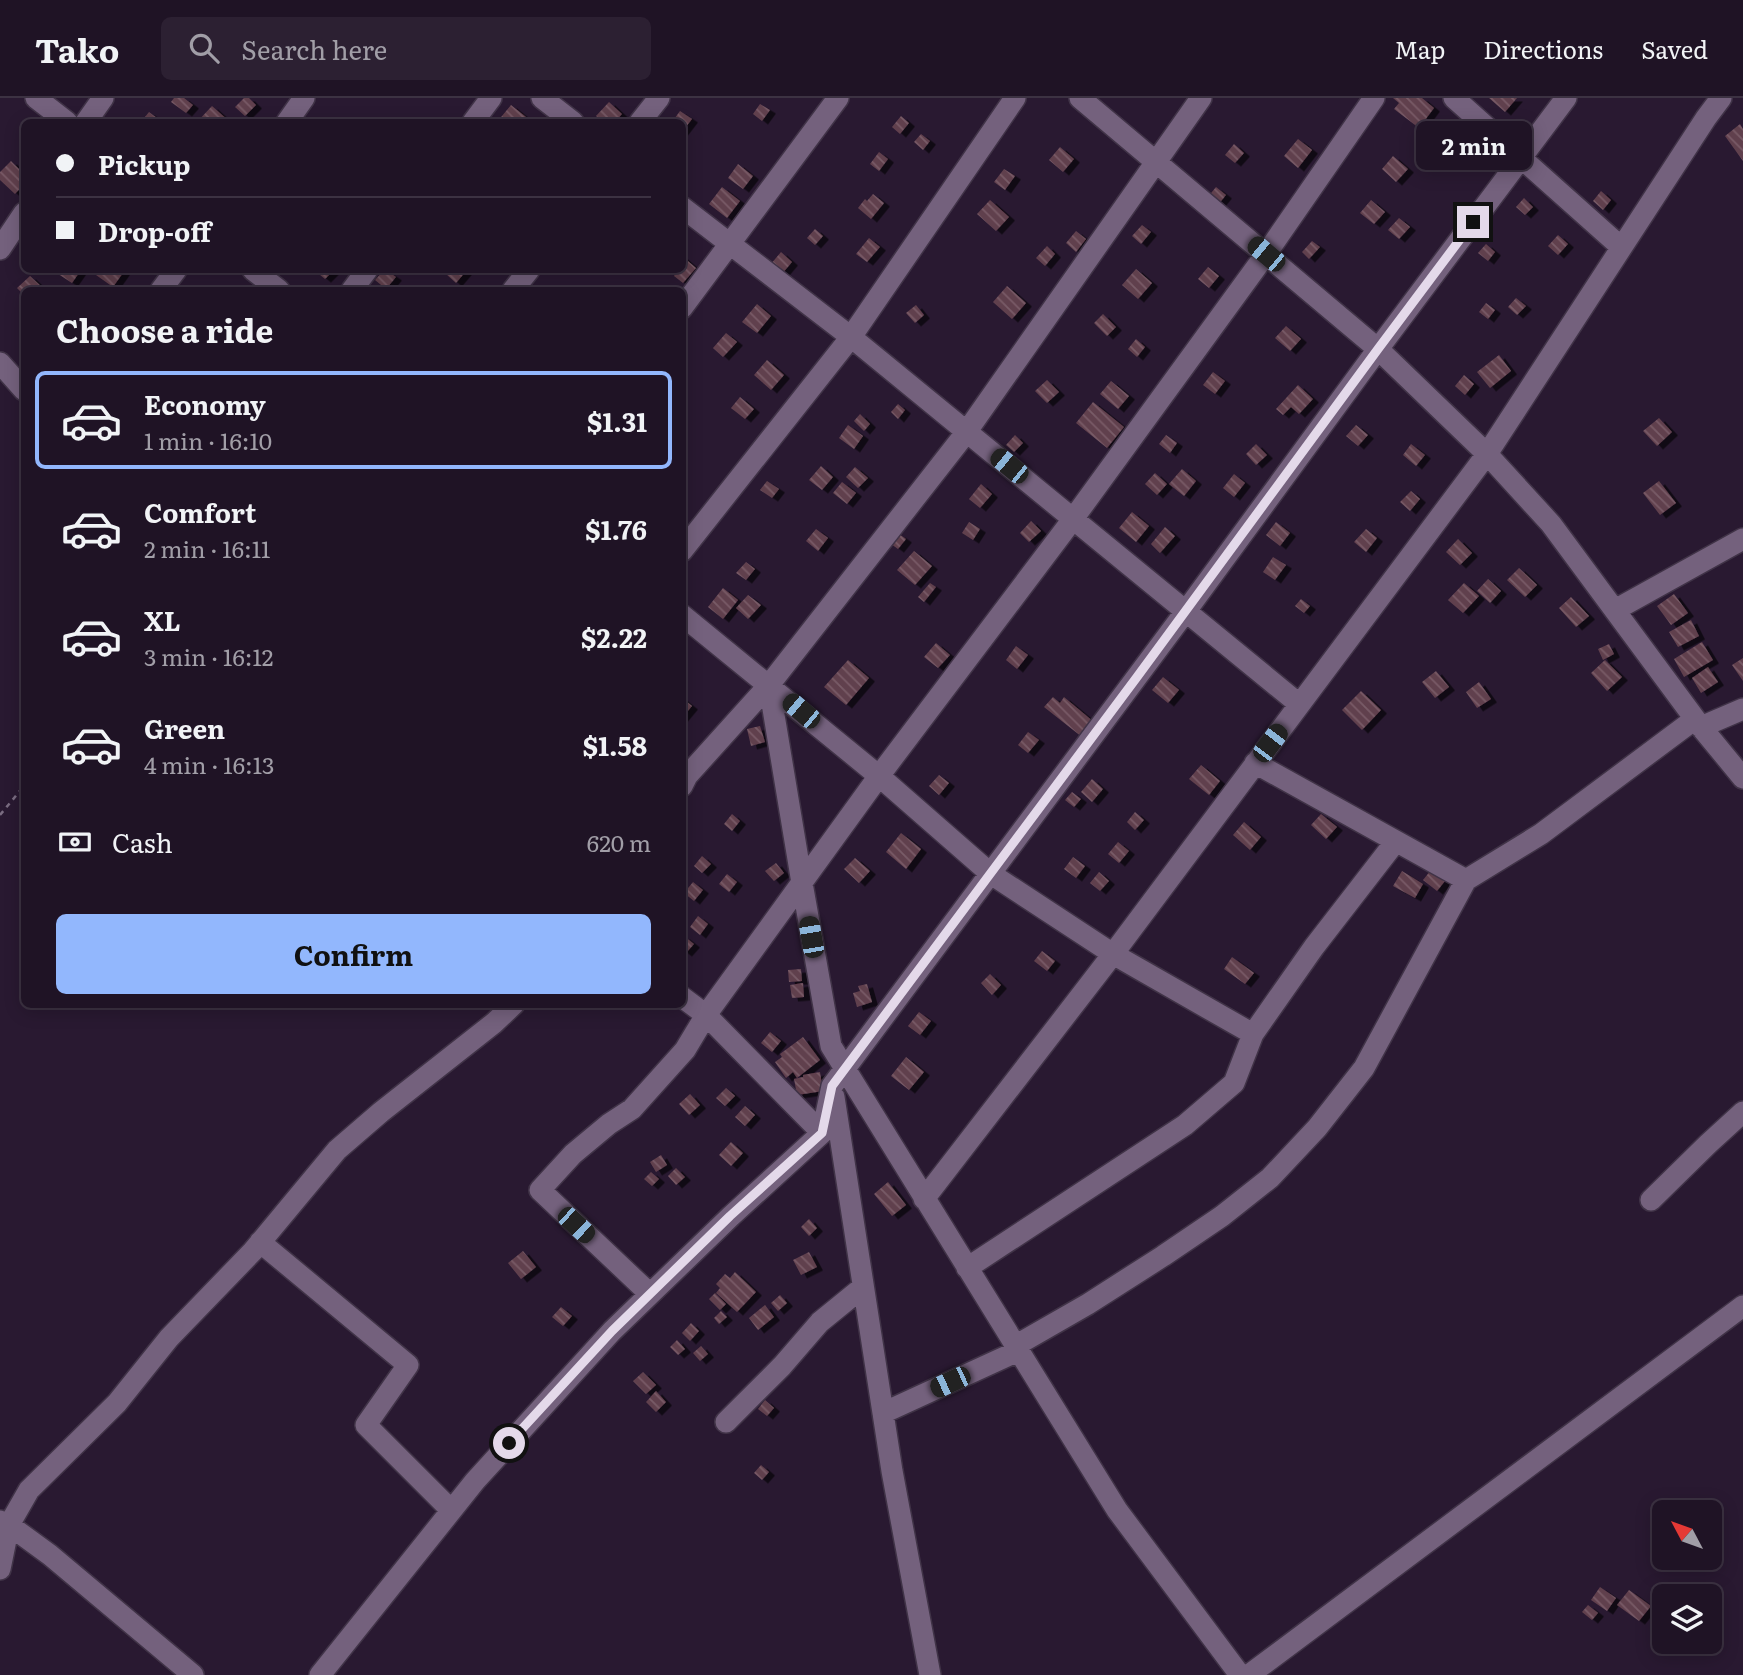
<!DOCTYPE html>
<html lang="en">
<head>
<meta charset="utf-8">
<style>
  body { margin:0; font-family:Literata,serif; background:#2c2032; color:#f1f3f6; height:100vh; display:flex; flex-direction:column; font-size:26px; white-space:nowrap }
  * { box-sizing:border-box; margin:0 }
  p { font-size:23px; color:#a19ea7 }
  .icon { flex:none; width:38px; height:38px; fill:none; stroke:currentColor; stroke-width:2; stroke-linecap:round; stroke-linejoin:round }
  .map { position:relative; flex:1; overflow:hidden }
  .panel { position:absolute; left:21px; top:189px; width:665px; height:721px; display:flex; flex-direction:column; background:#1f1325; border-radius:10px; box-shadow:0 4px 18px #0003,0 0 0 2px #3c3242 }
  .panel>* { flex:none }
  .hud { position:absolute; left:21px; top:21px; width:665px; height:154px; border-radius:10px; box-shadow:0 4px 18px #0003,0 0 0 2px #3c3242; display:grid; align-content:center; height:154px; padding:0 35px; background:#1f1325 }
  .needle { width:46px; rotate:311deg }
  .buttons { position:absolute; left:1652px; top:1402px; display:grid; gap:14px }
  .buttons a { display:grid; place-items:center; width:70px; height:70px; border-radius:10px; background:#1f1325; box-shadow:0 4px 18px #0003,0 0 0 2px #3c3242; font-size:35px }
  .end { position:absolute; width:32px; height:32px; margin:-16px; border:9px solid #e4d9ea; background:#111; box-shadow:0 0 0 4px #111 }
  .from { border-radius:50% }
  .bubble { position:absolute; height:49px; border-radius:10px; background:#1f1325; box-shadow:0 4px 18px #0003,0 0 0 2px #3c3242; font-size:23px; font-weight:700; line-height:49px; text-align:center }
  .car { position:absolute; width:21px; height:42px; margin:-21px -10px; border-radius:9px; box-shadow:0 0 5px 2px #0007; background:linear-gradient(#222 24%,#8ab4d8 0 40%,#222 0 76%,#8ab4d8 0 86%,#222 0) }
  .hud b { display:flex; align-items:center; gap:24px; height:66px; font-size:26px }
  .hud b+b { border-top:2px solid #3c3242 }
  .hud i { width:18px; height:18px; background:#f1f3f6 }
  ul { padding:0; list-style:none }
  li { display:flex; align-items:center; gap:21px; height:98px; margin:0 14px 10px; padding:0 21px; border:4px solid transparent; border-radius:10px }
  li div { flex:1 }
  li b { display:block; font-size:26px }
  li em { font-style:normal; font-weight:700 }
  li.active { border-color:#92b7fd }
  li>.icon { width:63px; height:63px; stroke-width:1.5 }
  h2 { padding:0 35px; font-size:32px; line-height:84px }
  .pay { display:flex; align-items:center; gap:18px; height:77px; padding:0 35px; font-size:26px }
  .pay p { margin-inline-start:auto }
  .primary-button { display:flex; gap:14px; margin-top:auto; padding:14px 35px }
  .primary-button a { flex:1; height:80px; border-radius:10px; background:#92b7fd; color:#111; font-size:28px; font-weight:700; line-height:80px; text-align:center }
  header { display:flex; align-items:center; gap:42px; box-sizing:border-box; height:98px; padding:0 35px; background:#1f1325; border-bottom:2px solid #3c3242 }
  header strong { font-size:33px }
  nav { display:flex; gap:38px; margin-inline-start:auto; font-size:24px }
  .search { width:490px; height:63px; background:#2c2032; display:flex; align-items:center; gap:18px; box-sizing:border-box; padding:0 24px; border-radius:10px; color:#a19ea7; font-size:26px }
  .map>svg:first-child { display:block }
  .building { fill:url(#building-back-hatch); filter:url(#shadow) }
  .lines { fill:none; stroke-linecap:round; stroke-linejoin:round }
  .minor-casing { stroke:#403347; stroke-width:24 }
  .path { stroke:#7a6c81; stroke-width:2.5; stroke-dasharray:5 5; stroke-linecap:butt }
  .minor { stroke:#74617d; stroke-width:21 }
  .route { stroke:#e4d9ea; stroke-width:9 }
</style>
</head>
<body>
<header>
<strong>Tako</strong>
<div class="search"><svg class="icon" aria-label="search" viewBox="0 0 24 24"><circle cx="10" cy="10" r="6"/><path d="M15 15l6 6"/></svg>Search here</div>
<nav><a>Map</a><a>Directions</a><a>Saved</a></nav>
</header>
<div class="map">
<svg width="1743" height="1577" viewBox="0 0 1743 1577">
  <defs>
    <pattern id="building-back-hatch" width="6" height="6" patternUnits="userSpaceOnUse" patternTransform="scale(1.75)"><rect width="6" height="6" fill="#61404d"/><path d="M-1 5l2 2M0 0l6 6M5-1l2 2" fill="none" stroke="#785b67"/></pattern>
    <filter id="shadow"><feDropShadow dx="6" dy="3.5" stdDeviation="0" flood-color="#0009"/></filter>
  </defs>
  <rect width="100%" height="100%" fill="#291931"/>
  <path class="building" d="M174 0H184L193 7 186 15 171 4Z
    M244 0H249L256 7 245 18 235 9Z
    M1393 0H1422L1434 10 1419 30 1394 11 1399 5Z
    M1489 0H1517L1505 14Z
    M609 4 622 16 615 24H604L596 18Z
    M760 6 770 12 762 23 753 16Z
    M511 7 526 19 521 24H497Z
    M212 8 230 24H197Z
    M680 13 692 21 682 34V24H672Z
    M149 14 162 24H141Z
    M901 18 909 25 900 36 892 29Z
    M1740 26 1743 31V63L1725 38Z
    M921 36 930 43 923 52 914 44Z
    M1298 41 1312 52 1298 70 1284 58Z
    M1448 43 1457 50 1447 60 1440 53Z
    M1234 46 1244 55 1235 65 1225 57Z
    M1060 49 1074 61 1063 74 1049 62Z
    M879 54 888 61 879 73 870 66Z
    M1393 58 1408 71 1396 84 1382 71Z
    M11 63 24 76V86L15 96 0 82V74Z
    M738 66 753 78 743 91 728 80Z
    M1004 71 1015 78 1005 92 994 84Z
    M722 89 740 103 727 120 709 106Z
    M1216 89 1226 97 1217 108 1207 100Z
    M1601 93 1611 102 1603 112 1593 103Z
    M873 96 884 105 871 121 858 110 865 101 867 103Z
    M1524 100 1533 109 1525 117 1516 109Z
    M990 102 1009 119 996 133 977 116Z
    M1371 102 1385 114 1374 126 1360 115Z
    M1399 120 1410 129 1399 141 1388 132Z
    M1142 127 1151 134 1141 146 1132 138Z
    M815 131 823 138 815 147 807 140Z
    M1076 133 1086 141 1076 154 1066 145Z
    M1558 137 1568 146 1558 157 1548 148Z
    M869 140 880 149 867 164 856 156Z
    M1312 143 1320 149 1309 161 1302 154Z
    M1486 146 1495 154 1488 163 1478 155Z
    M1047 148 1055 156 1045 168 1036 160Z
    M781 154 792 164 781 177 770 167Z
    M682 158 696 170 683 185 674 178 676 175 672 172H682Z
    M1208 169 1219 178 1209 190 1198 181Z
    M1136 171 1152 185 1138 201 1122 187Z
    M52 172H81L72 185Z
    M101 172H125L113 189 96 177Z
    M314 172H334L325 181Z
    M384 172H386L396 179 386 191 375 182Z
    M449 172H467L456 185 446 176Z
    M30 178 45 192H24V197L17 190Z
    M1007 188 1026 205 1012 221 993 204Z
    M1516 200 1526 208 1517 217 1508 209Z
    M1486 205 1495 212 1488 221 1479 214Z
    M757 206 771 218 757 235 742 224Z
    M916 207 924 217 915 225 906 215Z
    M1103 216 1116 229 1107 238 1094 225Z
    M1286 228 1301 241 1290 253 1275 240Z
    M726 235 737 244 723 259 713 250Z
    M1136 241 1145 249 1137 259 1128 251Z
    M1499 257 1511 273 1490 290 1477 274Z
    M767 262 784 277 771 292 754 277Z
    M1213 274 1225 283 1215 296 1203 287Z
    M1464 277 1474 286 1465 297 1455 288Z
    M1047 282 1059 294 1047 305 1035 293Z
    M1111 283 1129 298 1118 311 1100 296Z
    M1298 287 1313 301 1299 316 1291 309 1283 317 1276 311Z
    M740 299 754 311 745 321 731 310Z
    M1093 304 1124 329 1107 350 1076 325Z
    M898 306 905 312 898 321 891 314Z
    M860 316 870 326 864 333 854 323Z
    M1659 320 1672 334 1657 348 1643 333Z
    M848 327 863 338 854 351 839 340Z
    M1356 327 1368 337 1358 348 1346 338Z
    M1015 337 1023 345 1014 354 1006 347Z
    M1166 337 1177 345 1170 355 1159 346Z
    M1256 346 1267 357 1256 367 1246 356Z
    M1411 346 1425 357 1416 368 1403 357Z
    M821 368 833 379 822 392 809 382Z
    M855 369 868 380 858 390 846 379Z
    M1182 371 1196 383 1184 398 1169 386Z
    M1155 375 1167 386 1157 397 1145 386Z
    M1234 376 1245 385 1234 399 1223 390Z
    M767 383 779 391 772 400 760 392Z
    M1659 383 1676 405 1660 417 1643 395Z
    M842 384 856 395 847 406 833 395Z
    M981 386 992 396 980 410 969 401Z
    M1411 393 1420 401 1410 413 1400 404Z
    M1132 414 1149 428 1136 444 1119 430Z
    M1031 423 1041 433 1029 444 1020 435Z
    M969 424 980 431 973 442 962 435Z
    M1276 424 1290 435 1280 448 1266 437Z
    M1165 429 1175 438 1160 455 1151 446Z
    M816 431 828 440 818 453 806 443Z
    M1366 431 1377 440 1366 454 1354 444Z
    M899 436 906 441 898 451 891 446Z
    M1458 441 1472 455 1460 467 1446 454Z
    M914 453 932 468 915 487 897 472Z
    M1273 459 1286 467 1275 482 1263 474Z
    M746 464 755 471 746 482 736 475Z
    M1519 470 1537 487 1525 499 1507 482Z
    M1488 481 1501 493 1490 505 1477 493Z
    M930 485 936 489 924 504 918 499Z
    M1464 485 1479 498 1463 515 1448 502Z
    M723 490 738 502 723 521 708 509Z
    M1674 496 1688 515 1671 527 1657 508Z
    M748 497 761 507 748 521 736 510Z
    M1571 499 1589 518 1576 529 1559 510Z
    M1301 501 1310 508 1304 515 1295 508Z
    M1691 522 1699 538 1678 549 1669 534Z
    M1702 544 1713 562 1684 579 1674 561Z
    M936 545 950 557 938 570 924 559Z
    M1609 546 1614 556 1603 562 1598 551Z
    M1016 548 1028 557 1017 571 1006 562Z
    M1743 560V583L1732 567Z
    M848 562 869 580 846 607 824 589Z
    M1605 562 1622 579 1607 593 1591 575Z
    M1708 569 1718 584 1701 595 1692 580Z
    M1436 573 1449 589 1435 600 1422 584Z
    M1163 579 1179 592 1168 605 1152 592Z
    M1479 584 1491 601 1477 610 1466 594Z
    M1361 593 1381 612 1362 632 1342 612Z
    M1053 599 1060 605 1064 599 1094 624 1082 639 1044 609Z
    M682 600 692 608 682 620Z
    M760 628 765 644 751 648 747 631Z
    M1028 634 1039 642 1028 655 1018 647Z
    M1201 667 1220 683 1209 697 1189 681Z
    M939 677 949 685 939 697 929 688Z
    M1092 681 1103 691 1092 704 1081 694Z
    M1072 694 1081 701 1074 709 1065 702Z
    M1135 714 1144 722 1135 732 1127 724Z
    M732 716 740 723 732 733 724 726Z
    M1321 716 1337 729 1326 741 1311 727Z
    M1244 724 1261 739 1250 752 1233 737Z
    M901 735 921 751 906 771 886 754Z
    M1118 744 1129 753 1119 765 1108 756Z
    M702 758 711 766 702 775 694 768Z
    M1073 759 1085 768 1076 780 1064 771Z
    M855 760 870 773 859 785 844 771Z
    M776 765 784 775 774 783 765 773Z
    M1431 772 1445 783 1437 793 1423 782Z
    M1402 773 1423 786 1415 800 1393 788Z
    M1099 774 1109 783 1100 793 1090 785Z
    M727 776 737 784 729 794 719 786Z
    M693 784 703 792 694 803 684 795Z
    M698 818 708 826 700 837 690 829Z
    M684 838 694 846 686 855 682 852V840Z
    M1042 853 1055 863 1047 873 1034 863Z
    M1232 859 1254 875 1245 886 1224 871Z
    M801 871 802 883 789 884 788 872Z
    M990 876 1001 887 992 897 981 885Z
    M803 885 804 899 792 900 790 887Z
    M867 886 872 904 857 909 853 895 860 893 858 888Z
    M919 914 931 923 920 937 908 928Z
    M770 934 781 943 772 954 761 945Z
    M803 939 820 962 797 980 793 974 786 980 775 964 782 959 780 956Z
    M906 959 924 974 909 992 891 978Z
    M820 974 823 993 797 997 794 981 803 979V977Z
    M726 990 735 998 725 1008 716 1000Z
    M690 996 700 1007 689 1017 679 1006Z
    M745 1008 755 1017 745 1028 735 1019Z
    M731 1044 743 1055 731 1068 719 1057Z
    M661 1057 667 1067 656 1074 650 1064Z
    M676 1070 685 1079 676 1087 668 1078Z
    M651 1074 659 1081 652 1088 644 1081Z
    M888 1084 906 1107 892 1118 874 1096Z
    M809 1121 817 1130 809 1138 801 1129Z
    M523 1153 536 1169 521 1181 508 1165Z
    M809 1154 817 1169 801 1177 793 1162Z
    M735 1174 756 1194 737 1214 716 1195 720 1190 716 1186 725 1176 730 1180Z
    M715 1195 726 1206 720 1212 709 1201Z
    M780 1197 787 1205 778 1213 771 1205Z
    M765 1207 774 1219 758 1232 749 1220Z
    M561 1209 572 1218 563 1228 552 1219Z
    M721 1213 727 1219 719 1226 714 1220Z
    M691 1225 699 1233 690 1243 682 1235Z
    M677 1242 685 1251 678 1257 670 1249Z
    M701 1248 708 1256 700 1263 693 1255Z
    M643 1274 656 1287 646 1296 633 1283Z
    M656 1293 666 1304 656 1314 646 1304Z
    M765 1302 774 1310 767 1318 758 1311Z
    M761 1367 769 1374 762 1382 754 1375Z
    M1600 1489 1616 1500 1607 1513 1591 1502Z
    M1629 1492 1651 1508 1639 1523 1617 1507Z
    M1588 1507 1598 1515 1592 1522 1582 1514Z"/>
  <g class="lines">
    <g class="minor-casing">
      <path id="minor" d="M36 0 67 24
        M542 0 573 24
        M1015 0 851 239 1299 606
        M1080 0 1378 251 1487 356 1551 426 1701 629 1743 680
        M1454 0 1621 149
        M86 24 103 0
        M287 24 304 0
        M473 24 491 0
        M640 24 659 0
        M682 109 851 239 682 453
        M0 151 24 115
        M253 172 279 192
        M161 192 176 172
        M352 192 367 172
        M513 192 529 172
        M682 210 838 0
        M0 265 24 292
        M1615 512 1743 441
        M682 517 879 678 991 776 1113 856 1253 936
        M769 587 802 785 831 948 1117 1412 1240 1577
        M1701 629 1743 611
        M1255 665 1466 782
        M682 688 687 678 769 587 965 336 1201 0
        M682 899 706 917 879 678 1073 421 1266 156 1374 0
        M834 999 892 1373 930 1577
        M924 1101 1113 856 1487 356 1706 20 1721 0
        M1651 1102 1708 1046 1743 1014
        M260 1144 408 1267 366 1327 451 1412
        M967 1170 1185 1027 1234 985 1253 936 1314 849 1396 743
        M650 1196 540 1092 573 1056 609 1026 632 1011 685 952 706 917 822 1035 832 988 1186 513 1378 251 1566 0
        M1015 1248 1088 1206 1163 1158 1222 1118 1270 1080 1317 1030 1364 970 1466 782 1541 736 1695 621
        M883 1315 1018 1253
        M726 1324 782 1268 820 1224 863 1189
        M0 1423 9 1427 50 1457 193 1577
        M0 1471 9 1427 29 1392 117 1305 169 1240 253 1153 337 1052 381 1014 494 925 514 906
        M320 1577 475 1383 612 1233 731 1118 822 1035
        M1249 1577 1743 1208"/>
    </g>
    <path class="path" d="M0 717 24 688"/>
    <use href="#minor" class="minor"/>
  </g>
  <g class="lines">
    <path class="route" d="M509 1345 612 1233 730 1118 822 1035 832 988 1137 579 1378 251 1473 124"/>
  </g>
</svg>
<div class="buttons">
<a><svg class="needle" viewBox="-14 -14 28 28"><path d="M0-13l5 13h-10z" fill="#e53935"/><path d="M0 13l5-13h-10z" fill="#a19ea7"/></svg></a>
<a><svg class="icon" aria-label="layers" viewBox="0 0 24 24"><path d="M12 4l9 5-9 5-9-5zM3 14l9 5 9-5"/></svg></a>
</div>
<i class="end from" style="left:509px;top:1345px"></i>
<i class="end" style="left:1473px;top:124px"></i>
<div class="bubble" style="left:1416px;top:23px;width:116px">2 min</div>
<i class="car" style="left:1266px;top:156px;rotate:310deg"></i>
<i class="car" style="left:1009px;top:368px;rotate:309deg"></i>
<i class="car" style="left:801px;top:613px;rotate:310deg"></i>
<i class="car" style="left:1270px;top:645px;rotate:37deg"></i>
<i class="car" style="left:811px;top:839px;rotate:350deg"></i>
<i class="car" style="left:576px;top:1127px;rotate:133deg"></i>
<i class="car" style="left:950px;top:1284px;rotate:245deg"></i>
<div class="hud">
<b><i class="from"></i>Pickup</b>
<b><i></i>Drop-off</b>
</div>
<section class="panel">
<h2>Choose a ride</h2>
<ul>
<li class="active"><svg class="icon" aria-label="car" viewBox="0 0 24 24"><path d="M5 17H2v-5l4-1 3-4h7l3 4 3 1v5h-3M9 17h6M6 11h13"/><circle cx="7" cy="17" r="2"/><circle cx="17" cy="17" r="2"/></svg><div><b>Economy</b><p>1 min · 16:10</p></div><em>$1.31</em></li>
<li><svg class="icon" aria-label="car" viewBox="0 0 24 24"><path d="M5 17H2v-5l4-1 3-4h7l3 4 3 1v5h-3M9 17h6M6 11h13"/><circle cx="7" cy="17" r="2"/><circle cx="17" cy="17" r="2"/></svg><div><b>Comfort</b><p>2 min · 16:11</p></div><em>$1.76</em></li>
<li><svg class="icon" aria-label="car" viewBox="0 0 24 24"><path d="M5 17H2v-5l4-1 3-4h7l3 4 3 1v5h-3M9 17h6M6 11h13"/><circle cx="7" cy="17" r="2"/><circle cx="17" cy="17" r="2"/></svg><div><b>XL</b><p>3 min · 16:12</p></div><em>$2.22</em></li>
<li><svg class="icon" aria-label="car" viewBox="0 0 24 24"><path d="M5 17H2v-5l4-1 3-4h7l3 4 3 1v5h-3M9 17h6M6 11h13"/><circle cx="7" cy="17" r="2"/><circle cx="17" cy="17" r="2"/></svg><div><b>Green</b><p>4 min · 16:13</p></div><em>$1.58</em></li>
</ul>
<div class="pay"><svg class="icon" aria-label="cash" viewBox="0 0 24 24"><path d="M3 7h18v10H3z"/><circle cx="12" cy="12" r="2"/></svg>Cash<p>620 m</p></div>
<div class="primary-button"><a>Confirm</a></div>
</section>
</div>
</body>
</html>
